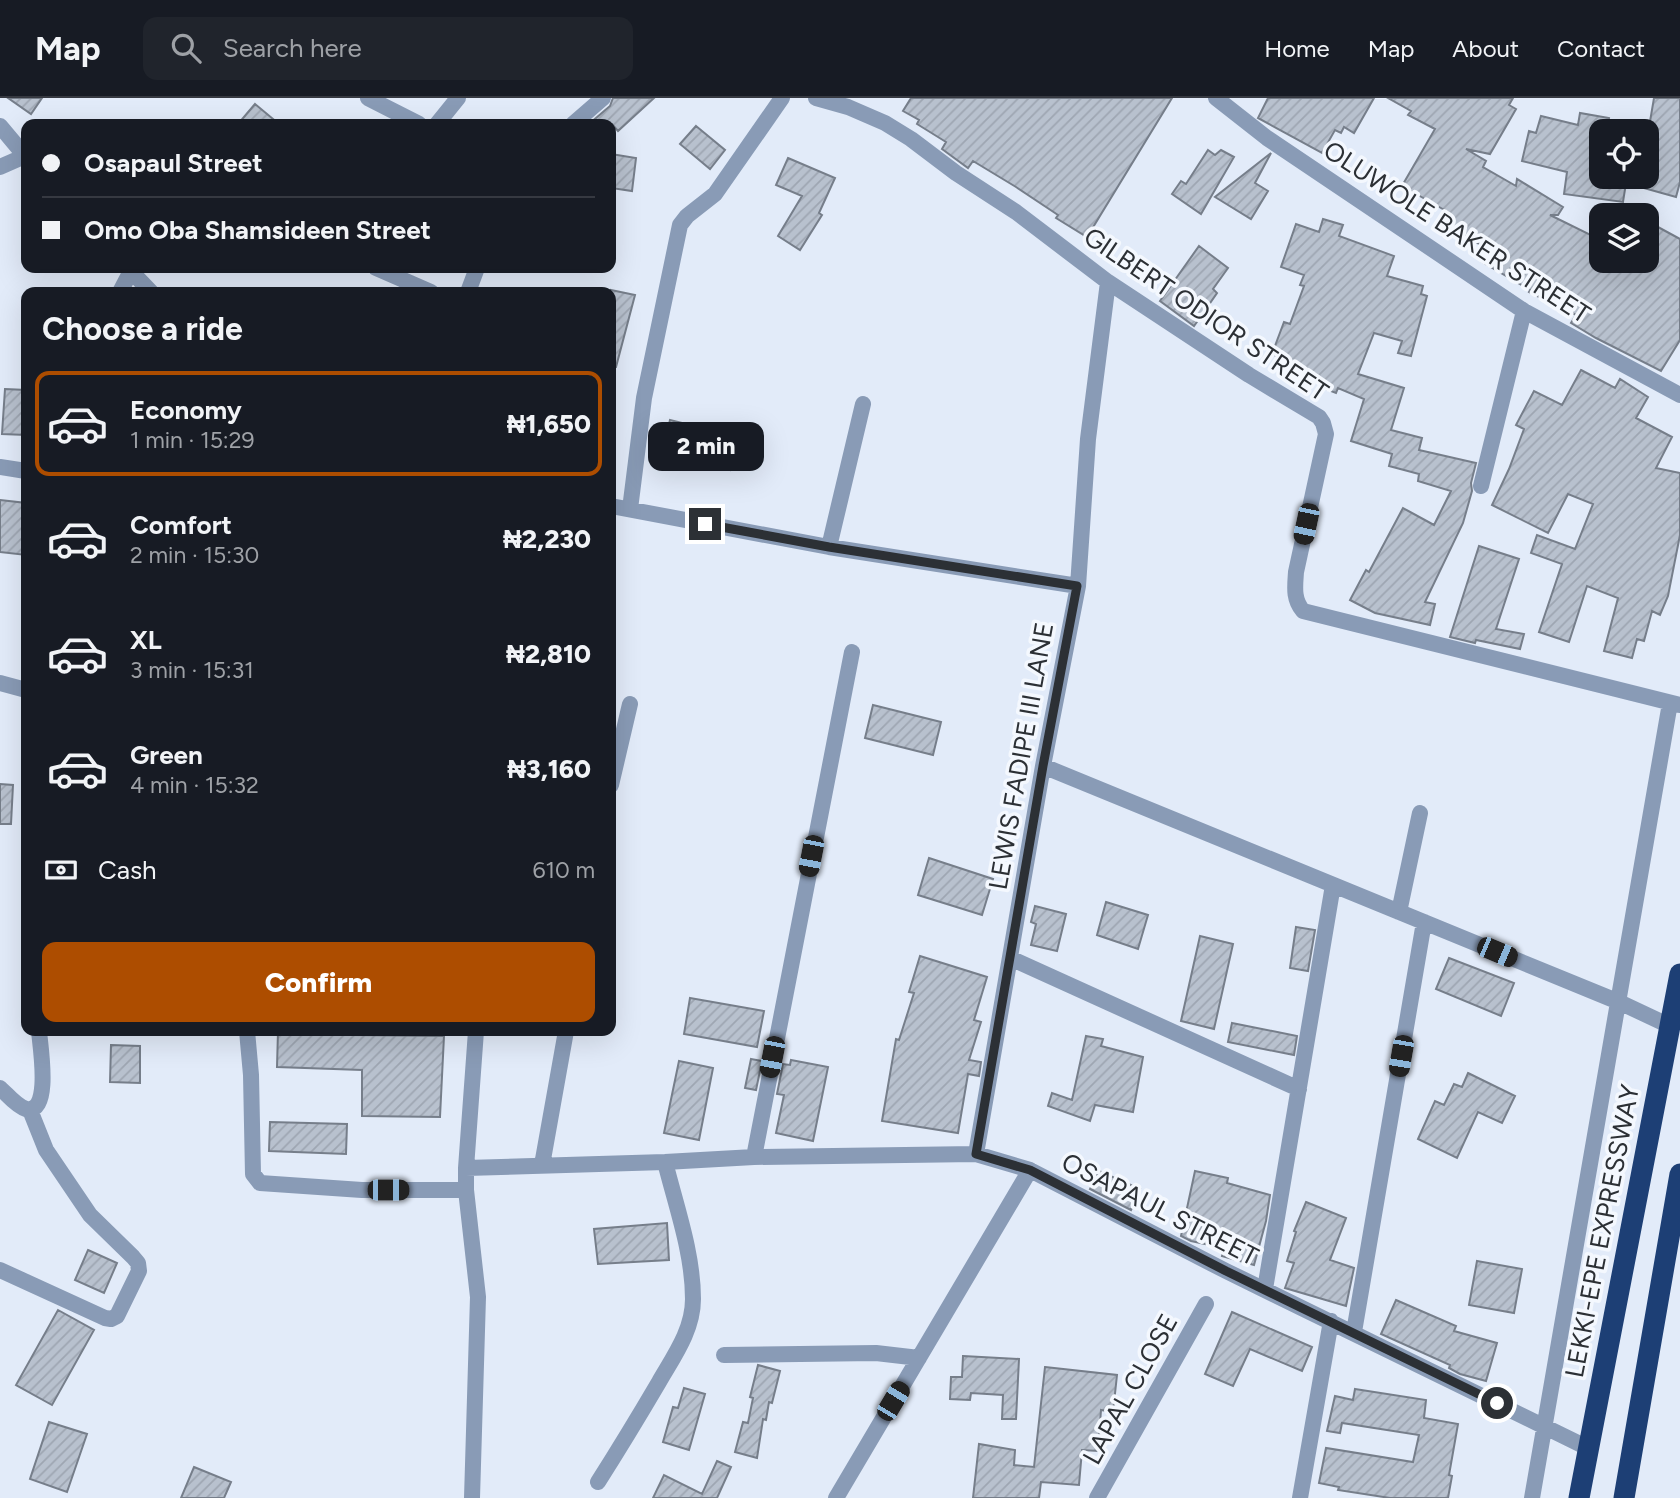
<!DOCTYPE html>
<html lang="en">
<head>
<meta charset="utf-8">
<style>
  body { margin:0; font-family:Figtree,sans-serif; background:#20242c; color:#f1f3f6; height:100vh; display:flex; flex-direction:column; font-size:26px; white-space:nowrap }
  * { box-sizing:border-box; margin:0 }
  p { font-size:23px; color:#9ea1a6 }
  .icon { flex:none; width:38px; height:38px; fill:none; stroke:currentColor; stroke-width:2; stroke-linecap:round; stroke-linejoin:round }
  .map { position:relative; flex:1; overflow:hidden }
  .side { position:absolute; left:21px; top:189px; width:595px; height:749px; display:flex; flex-direction:column; background:#171b24; border-radius:14px; box-shadow:0 7px 28px #0002 }
  .side>* { flex:none }
  .guide { position:absolute; left:21px; top:21px; width:595px; height:154px; border-radius:14px; box-shadow:0 7px 28px #0002; display:grid; align-content:center; height:154px; padding:0 21px; background:#171b24 }
  .controls { position:absolute; left:1589px; top:21px; display:grid; gap:14px }
  .controls a { display:grid; place-items:center; width:70px; height:70px; border-radius:14px; background:#171b24; box-shadow:0 7px 28px #0002; font-size:35px }
  .end { position:absolute; width:32px; height:32px; margin:-16px; border:9px solid #2c3035; background:#fff; box-shadow:0 0 0 4px #fff }
  .from { border-radius:50% }
  .bubble { position:absolute; height:49px; border-radius:14px; background:#171b24; box-shadow:0 7px 28px #0002; font-size:23px; font-weight:800; line-height:49px; text-align:center }
  .car { position:absolute; width:21px; height:42px; margin:-21px -10px; border-radius:9px; box-shadow:0 0 5px 2px #0007; background:linear-gradient(#222 24%,#8ab4d8 0 40%,#222 0 76%,#8ab4d8 0 86%,#222 0) }
  .guide b { display:flex; align-items:center; gap:24px; height:66px; font-size:26px }
  .guide b+b { border-top:2px solid #363941 }
  .guide i { width:18px; height:18px; background:#f1f3f6 }
  ul { padding:0; list-style:none }
  li { display:flex; align-items:center; gap:21px; height:105px; margin:0 14px 10px; padding:0 7px; border:4px solid transparent; border-radius:14px }
  li div { flex:1 }
  li b { display:block; font-size:26px }
  li em { font-style:normal; font-weight:800 }
  li.on { border-color:#ad4d00 }
  li>.icon { width:63px; height:63px; stroke-width:1.5 }
  h2 { padding:0 21px; font-size:32px; line-height:84px }
  .pay { display:flex; align-items:center; gap:18px; height:77px; padding:0 21px; font-size:26px }
  .pay p { margin-inline-start:auto }
  .primary-button { display:flex; gap:14px; margin-top:auto; padding:14px 21px }
  .primary-button a { flex:1; height:80px; border-radius:14px; background:#ad4d00; color:#fff; font-size:28px; font-weight:800; line-height:80px; text-align:center }
  header { display:flex; align-items:center; gap:42px; box-sizing:border-box; height:98px; padding:0 35px; background:#171b24; border-bottom:2px solid #363941 }
  header strong { font-size:33px }
  nav { display:flex; gap:38px; margin-inline-start:auto; font-size:24px }
  .search { width:490px; height:63px; background:#20242c; display:flex; align-items:center; gap:18px; box-sizing:border-box; padding:0 24px; border-radius:14px; color:#9ea1a6; font-size:26px }
  .map>svg:first-child { display:block }
  .building { fill:url(#building-hatch); stroke:#767e8a; stroke-width:2 }
  .lines { fill:none; stroke-linecap:round; stroke-linejoin:round }
  .street { stroke:#899bb6; stroke-width:16 }
  .highway { stroke:#1d3f75; stroke-width:21 }
  .route { stroke:#2c3035; stroke-width:9 }
  .labels { text-anchor:middle; stroke-width:7; stroke-linejoin:round; paint-order:stroke }
  .street-label { font-size:26px; fill:#2c3035; stroke:#f4f8fe }
</style>
</head>
<body>
<header>
<strong>Map</strong>
<div class="search"><svg class="icon" aria-label="search" viewBox="0 0 24 24"><circle cx="10" cy="10" r="6"/><path d="M15 15l6 6"/></svg>Search here</div>
<nav><a>Home</a><a>Map</a><a>About</a><a>Contact</a></nav>
</header>
<div class="map">
<svg width="1680" height="1400" viewBox="0 0 1680 1400">
  <defs>
    <pattern id="building-hatch" width="6" height="6" patternUnits="userSpaceOnUse" patternTransform="scale(1.75)"><rect width="6" height="6" fill="#b8c1ce"/><path d="M-1 1l2-2M0 6l6-6M5 7l2-2" fill="none" stroke="#9ea6b2"/></pattern>
  </defs>
  <rect width="100%" height="100%" fill="#e2ebf9"/>
  <path class="building" d="M8 0H42L31 16Z
    M613 0H654L618 33 612 26H589L610 8Z
    M911 0H1172L1087 139 1056 120 1058 117 1016 89 973 63 968 70 942 51 946 44 917 26 919 22 903 13Z
    M1268 0H1374L1354 35 1344 29 1341 35 1335 32 1322 55 1258 20Z
    M1388 0H1513L1509 7 1516 11 1490 56 1466 51 1486 63 1483 69 1516 88 1517 81 1563 109 1558 117H1550L1601 142V163H1647V123L1680 141V242L1661 273 1596 240 1571 225 1576 217 1529 194 1530 192 1482 164 1489 152 1442 124 1448 114 1402 88 1435 31 1408 17 1411 13Z
    M1654 0H1680V84L1676 99 1626 85 1623 104 1564 96 1567 74 1522 63 1529 33 1536 35 1541 18 1578 27 1580 15 1609 20 1607 33H1601V79H1647V41Z
    M255 6 279 26H238Z
    M696 28 725 52 710 71 680 46Z
    M1208 52 1215 57 1221 52 1234 59 1201 116 1172 96 1181 83 1186 86Z
    M1271 55 1255 85 1268 93 1251 121 1215 99Z
    M611 56 636 60 632 93 611 90Z
    M788 60 835 80 819 115 822 117 800 152 778 138 802 98 776 87Z
    M1323 121 1343 127 1339 138 1394 158 1387 178 1423 188 1421 196 1427 198 1411 258 1398 255 1402 243 1374 235 1358 276 1404 290 1391 332 1422 340 1419 352 1476 365 1471 385 1472 393 1463 425 1425 504 1435 506 1430 527 1375 515 1350 502 1366 472 1369 474 1403 410 1434 427 1451 393 1418 383 1419 376 1389 368 1392 356 1351 343 1364 301 1338 290 1336 295 1323 290 1325 285 1314 280 1316 276 1280 263 1281 260 1272 256 1284 224 1290 226 1304 188 1300 187 1304 177 1281 169 1296 126 1319 134Z
    M1199 148 1228 170 1213 191 1217 195 1194 228 1160 203Z
    M611 192 635 197 616 269H611Z
    M1581 272 1615 290 1620 281 1648 299 1636 320 1672 339 1656 370 1680 375V437L1668 498 1660 517 1652 513 1644 543 1637 541 1632 560 1604 553 1618 500 1587 488 1569 544 1539 534 1562 466 1531 455 1537 437 1575 451 1593 406 1568 396 1548 435 1492 407 1509 371 1524 331 1516 327 1534 293 1562 307Z
    M5 291 26 292V337L2 336Z
    M670 322 738 339 730 372 662 355Z
    M0 402 26 405V457L0 454Z
    M1479 448 1519 461 1496 531 1524 536 1520 551 1476 542 1475 545 1450 539Z
    M873 607 941 624 933 657 865 640Z
    M0 686 13 687 11 726H0Z
    M929 760 993 781 982 817 918 797Z
    M1106 804 1148 817 1138 851 1097 837Z
    M1035 808 1066 816 1057 853 1031 847 1036 826 1031 824Z
    M1296 829 1315 832 1308 873 1290 870Z
    M1200 838 1233 846 1214 931 1181 923Z
    M920 858 987 879 974 922 981 924 969 962 981 964 979 978 968 976 958 1035 882 1023 896 941 899 942 914 895 909 894Z
    M1449 860 1514 885 1501 918 1436 891Z
    M690 900 764 913 757 949 684 936Z
    M1232 925 1297 938 1294 957 1228 944Z
    M278 933 350 937 444 938 440 1019 362 1018V972L277 969Z
    M1086 938 1103 941 1101 948 1143 959 1133 1014 1095 1007 1090 1023 1048 1008 1052 995 1072 1002Z
    M111 947 140 948V985L110 984Z
    M751 961 762 963 756 992 745 990Z
    M791 962 828 969 813 1043 776 1035 784 997 777 996 783 966 790 967Z
    M679 963 713 970 699 1042 664 1035Z
    M1468 975 1515 998 1502 1025 1478 1014 1457 1060 1418 1041 1435 1003 1444 1007 1454 986 1462 989Z
    M270 1024 347 1026 346 1056 269 1053Z
    M1099 1073 1140 1091 1131 1112 1090 1091Z
    M1195 1073 1228 1080 1227 1085 1270 1097 1266 1123 1254 1167 1222 1158 1224 1150 1191 1143 1181 1138Z
    M1306 1104 1346 1120 1330 1162 1354 1170 1346 1208 1285 1190 1294 1165 1287 1163 1296 1134 1294 1133Z
    M667 1125 669 1162 598 1166 594 1131Z
    M88 1152 117 1165 104 1195 75 1182Z
    M1477 1163 1522 1171 1514 1215 1469 1207Z
    M1396 1202 1456 1228 1454 1233 1497 1245 1486 1283 1460 1276 1449 1270 1450 1267 1381 1236Z
    M58 1212 94 1232 52 1307 16 1287Z
    M1232 1214 1312 1249 1302 1273 1250 1251 1233 1288 1205 1276Z
    M963 1258 1019 1261 1016 1321H1002L1003 1297 971 1295 970 1302 950 1301 951 1279H962Z
    M758 1267 780 1273 772 1305 769 1304 766 1322 763 1321 757 1360 735 1354 743 1324 748 1325 753 1300 750 1299Z
    M1045 1269 1117 1277 1113 1314 1101 1312 1098 1353 1082 1352 1079 1387 1041 1384 1039 1400H973L979 1346 1015 1352 1014 1367 1034 1369Z
    M684 1290 705 1296 689 1352 663 1344 673 1309 678 1310Z
    M1355 1291 1426 1302 1424 1320 1458 1326 1449 1377 1452 1378 1448 1400H1390L1338 1392 1339 1389 1319 1385 1326 1350 1413 1364 1419 1337 1342 1325 1340 1335 1327 1333 1335 1298 1353 1302Z
    M49 1324 87 1336 67 1394 30 1381Z
    M717 1363 731 1369 717 1400H653L664 1377 702 1396Z
    M194 1369 231 1384 224 1400H181Z"/>
  <g class="lines">
    <path class="street" d="M368 0 419 26
      M816 0 848 9 885 25 911 41 956 75 1016 114 1108 184 1249 277 1319 319 1323 325 1326 336 1296 474C1295 489 1293 501 1303 513L1680 607
      M1216 0 1267 40 1524 213 1680 297
      M437 26 458 0
      M573 26 603 0
      M0 28 26 59
      M0 69 25 58
      M128 170 151 194
      M376 170 431 194
      M120 194 131 173
      M468 194 477 170
      M0 369 26 373
      M1481 388 1524 213
      M611 408 829 449 1078 488
      M630 411 644 300 680 127 687 118 715 96 782 0
      M829 449 863 306
      M0 585 26 592
      M1043 668 1619 904 1670 928
      M611 687 630 606
      M1399 814 1420 715
      M1010 860 1299 991
      M247 933 251 977 253 1076 260 1085 362 1092H466
      M0 990C7 996 16 1008 26 1011 52 1017 40 947 39 933
      M976 1056 1043 668 1078 488 1088 341 1108 184
      M754 1059 852 554
      M542 1067 566 933
      M466 1070 665 1064 754 1059 976 1056 1030 1072 1226 1173 1588 1350
      M0 1172 105 1220 111 1221 117 1218 139 1173 138 1165 133 1159 90 1117 46 1052 30 1012
      M1265 1191 1333 787
      M1354 1234 1424 824
      M724 1257 876 1255 919 1260
      M598 1384C619 1351 639 1318 659 1284 674 1258 693 1232 693 1201 693 1155 676 1108 665 1064
      M472 1400 478 1199 466 1092V1070L476 933
      M836 1400 1030 1072
      M1097 1400 1206 1206
      M1300 1400 1331 1223
      M1532 1400 1670 605"/>
    <path class="highway" d="M1579 1400 1680 876
      M1624 1400 1680 1076"/>
  </g>
  <g class="lines">
    <path class="route" d="M705 426 829 449 1077 488 1043 668 976 1056 1030 1072 1226 1173 1497 1305"/>
  </g>
  <g class="labels">
    <g class="street-label">
      <text transform="translate(1457 134) rotate(33)" y="9">OLUWOLE BAKER STREET</text>
      <text transform="translate(1206 216) rotate(34)" y="9">GILBERT ODIOR STREET</text>
      <text transform="translate(1021 658) rotate(-80)" y="9">LEWIS FADIPE III LANE</text>
      <text transform="translate(1160 1111) rotate(27)" y="9">OSAPAUL STREET</text>
      <text transform="translate(1602 1133) rotate(-79)" y="9">LEKKI-EPE EXPRESSWAY</text>
      <text transform="translate(1130 1291) rotate(-61)" y="9">LAPAL CLOSE</text>
    </g>
  </g>
</svg>
<div class="controls">
<a><svg class="icon" aria-label="locate" viewBox="0 0 24 24"><circle cx="12" cy="12" r="6"/><path d="M12 2v4M12 18v4M2 12h4M18 12h4"/></svg></a>
<a><svg class="icon" aria-label="layers" viewBox="0 0 24 24"><path d="M12 4l9 5-9 5-9-5zM3 14l9 5 9-5"/></svg></a>
</div>
<i class="end from" style="left:1497px;top:1305px"></i>
<i class="end" style="left:705px;top:426px"></i>
<div class="bubble" style="left:648px;top:324px;width:116px">2 min</div>
<i class="car" style="left:1306px;top:426px;rotate:192deg"></i>
<i class="car" style="left:811px;top:758px;rotate:191deg"></i>
<i class="car" style="left:1497px;top:854px;rotate:113deg"></i>
<i class="car" style="left:1401px;top:958px;rotate:190deg"></i>
<i class="car" style="left:772px;top:959px;rotate:191deg"></i>
<i class="car" style="left:388px;top:1092px;rotate:90deg"></i>
<i class="car" style="left:893px;top:1303px;rotate:31deg"></i>
<div class="guide">
<b><i class="from"></i>Osapaul Street</b>
<b><i></i>Omo Oba Shamsideen Street</b>
</div>
<section class="side">
<h2>Choose a ride</h2>
<ul>
<li class="on"><svg class="icon" aria-label="car" viewBox="0 0 24 24"><path d="M5 17H2v-5l4-1 3-4h7l3 4 3 1v5h-3M9 17h6M6 11h13"/><circle cx="7" cy="17" r="2"/><circle cx="17" cy="17" r="2"/></svg><div><b>Economy</b><p>1 min · 15:29</p></div><em>₦1,650</em></li>
<li><svg class="icon" aria-label="car" viewBox="0 0 24 24"><path d="M5 17H2v-5l4-1 3-4h7l3 4 3 1v5h-3M9 17h6M6 11h13"/><circle cx="7" cy="17" r="2"/><circle cx="17" cy="17" r="2"/></svg><div><b>Comfort</b><p>2 min · 15:30</p></div><em>₦2,230</em></li>
<li><svg class="icon" aria-label="car" viewBox="0 0 24 24"><path d="M5 17H2v-5l4-1 3-4h7l3 4 3 1v5h-3M9 17h6M6 11h13"/><circle cx="7" cy="17" r="2"/><circle cx="17" cy="17" r="2"/></svg><div><b>XL</b><p>3 min · 15:31</p></div><em>₦2,810</em></li>
<li><svg class="icon" aria-label="car" viewBox="0 0 24 24"><path d="M5 17H2v-5l4-1 3-4h7l3 4 3 1v5h-3M9 17h6M6 11h13"/><circle cx="7" cy="17" r="2"/><circle cx="17" cy="17" r="2"/></svg><div><b>Green</b><p>4 min · 15:32</p></div><em>₦3,160</em></li>
</ul>
<div class="pay"><svg class="icon" aria-label="cash" viewBox="0 0 24 24"><path d="M3 7h18v10H3z"/><circle cx="12" cy="12" r="2"/></svg>Cash<p>610 m</p></div>
<div class="primary-button"><a>Confirm</a></div>
</section>
</div>
</body>
</html>
